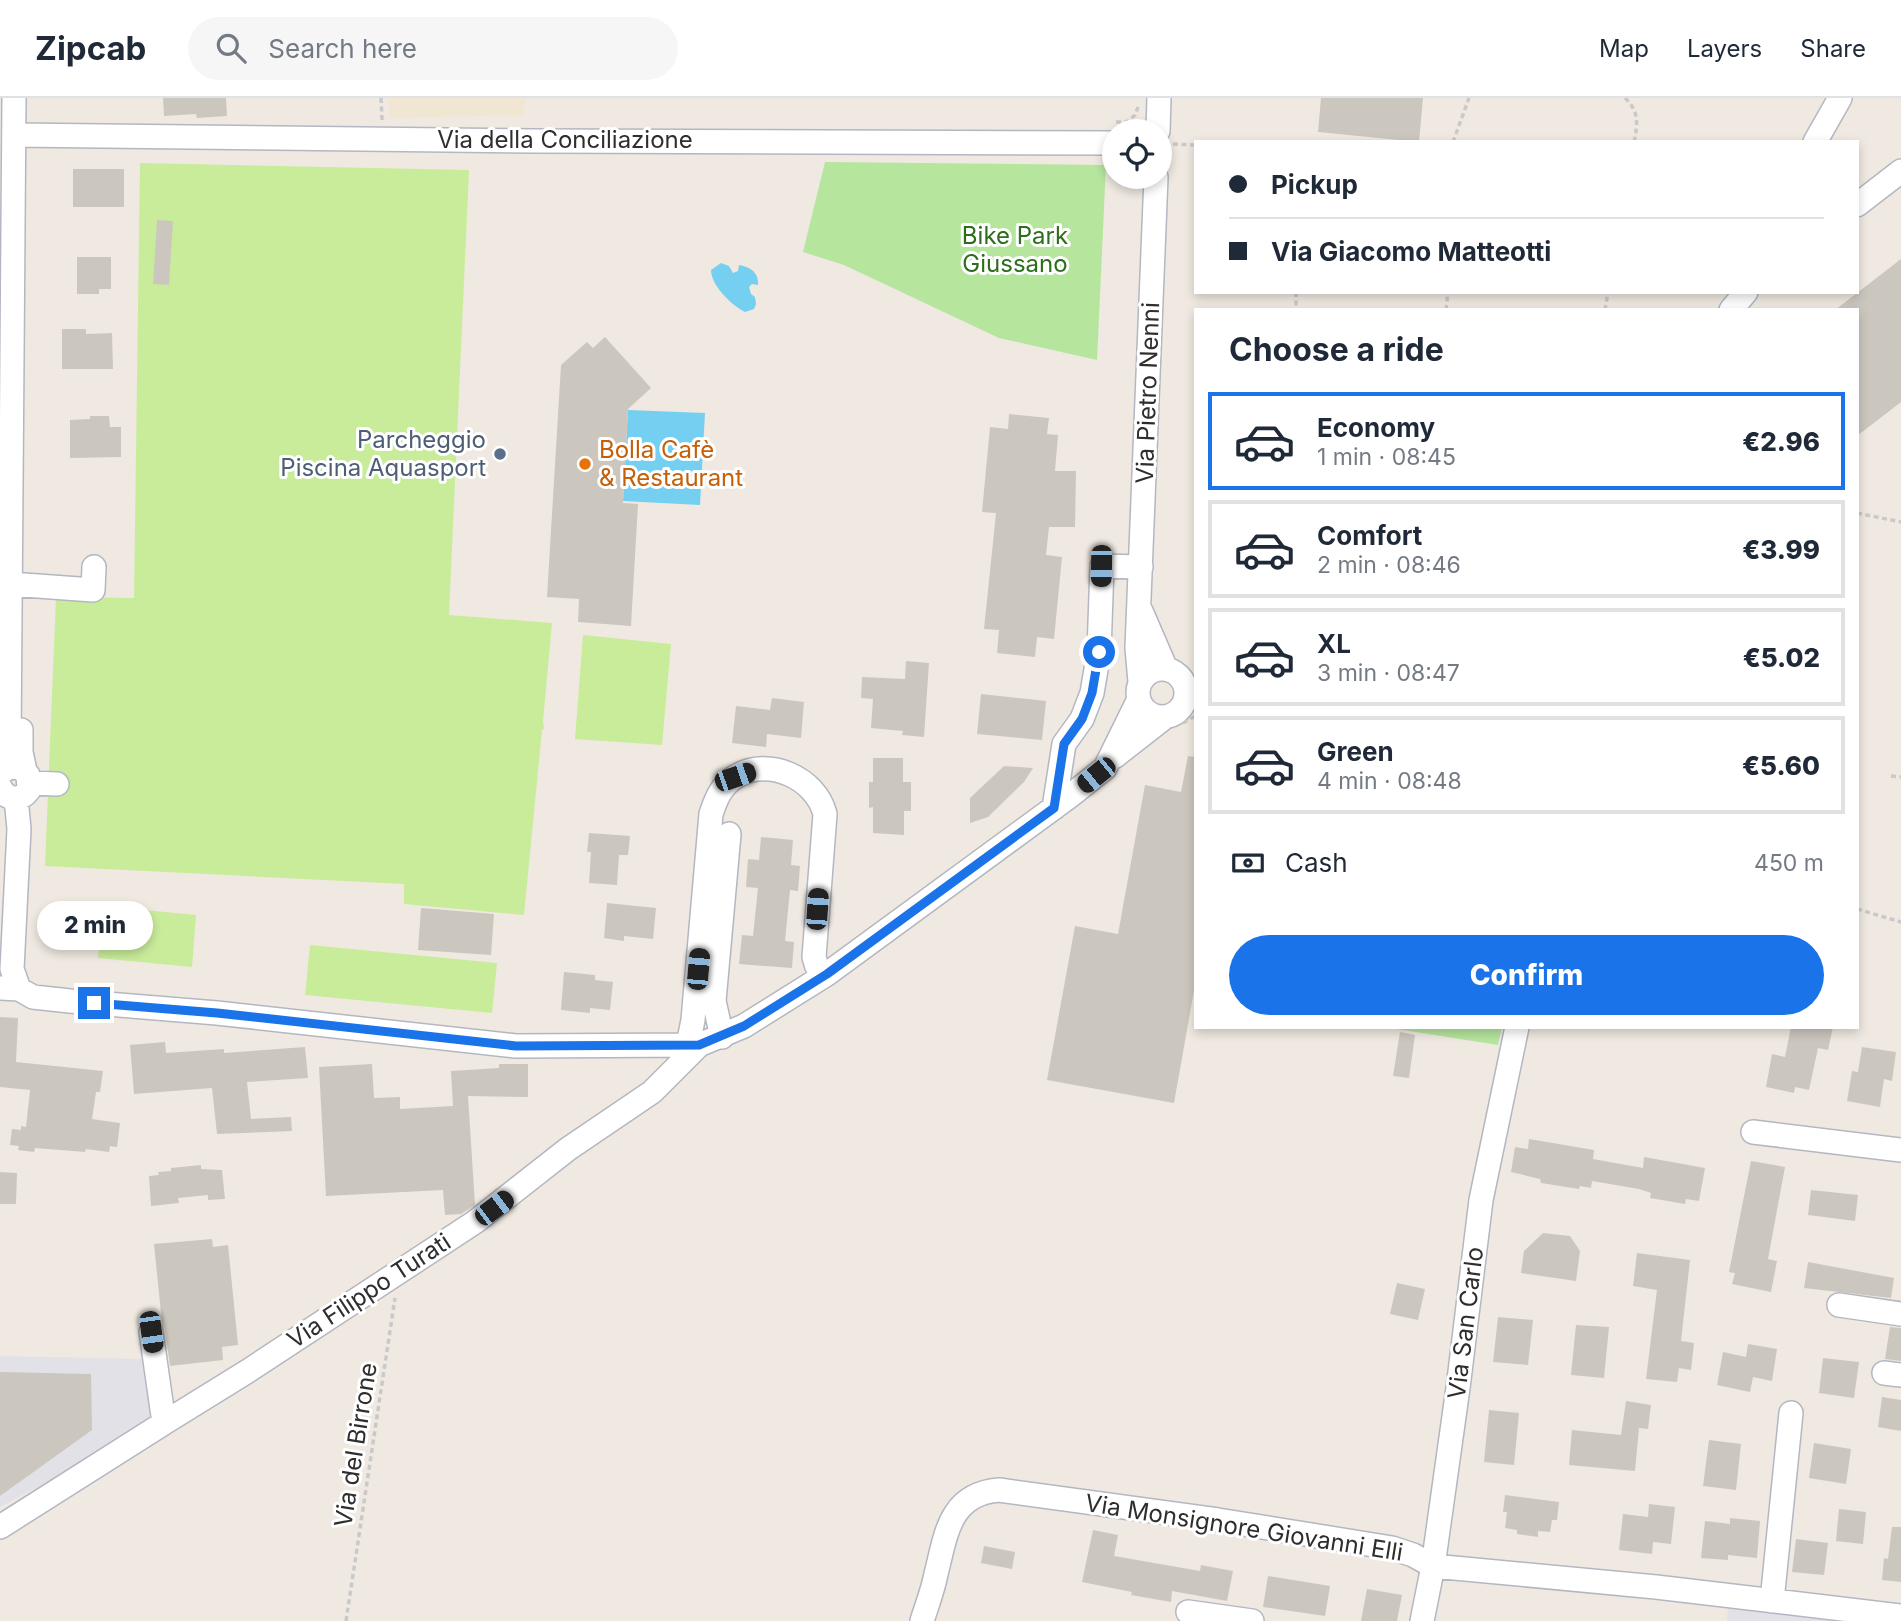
<!DOCTYPE html>
<html lang="en">
<head>
<meta charset="utf-8">
<style>
  body { margin:0; font-family:Inter,sans-serif; background:#f6f6f7; color:#1f2937; height:100vh; display:flex; flex-direction:column; font-size:26px; white-space:nowrap }
  * { box-sizing:border-box; margin:0 }
  p { font-size:23px; color:#747a83 }
  .icon { flex:none; width:38px; height:38px; fill:none; stroke:currentColor; stroke-width:2; stroke-linecap:round; stroke-linejoin:round }
  .map { position:relative; flex:1; overflow:hidden }
  .details { position:absolute; left:1194px; top:210px; width:665px; height:721px; display:flex; flex-direction:column; background:#fff; border-radius:0px; box-shadow:0 4px 10px #0003 }
  .details>* { flex:none }
  .banner { position:absolute; left:1194px; top:42px; width:665px; height:154px; border-radius:0px; box-shadow:0 4px 10px #0003; display:grid; align-content:center; height:154px; padding:0 35px; background:#fff }
  .tools { position:absolute; left:1102px; top:21px; display:grid; gap:14px }
  .tools a { display:grid; place-items:center; width:70px; height:70px; border-radius:50%; background:#fff; box-shadow:0 4px 10px #0003; font-size:35px }
  .end { position:absolute; width:32px; height:32px; margin:-16px; border:9px solid #1a73e8; background:#fff; box-shadow:0 0 0 4px #fff }
  .from { border-radius:50% }
  .bubble { position:absolute; height:49px; border-radius:24px; background:#fff; box-shadow:0 4px 10px #0003; font-size:23px; font-weight:800; line-height:49px; text-align:center }
  .car { position:absolute; width:21px; height:42px; margin:-21px -10px; border-radius:9px; box-shadow:0 0 5px 2px #0007; background:linear-gradient(#222 24%,#8ab4d8 0 40%,#222 0 76%,#8ab4d8 0 86%,#222 0) }
  .banner b { display:flex; align-items:center; gap:24px; height:66px; font-size:26px }
  .banner b+b { border-top:2px solid #e0e1e3 }
  .banner i { width:18px; height:18px; background:#1f2937 }
  ul { padding:0; list-style:none }
  li { display:flex; align-items:center; gap:21px; height:98px; margin:0 14px 10px; padding:0 21px; border:4px solid #e0e1e3; border-radius:0px }
  li div { flex:1 }
  li b { display:block; font-size:26px }
  li em { font-style:normal; font-weight:800 }
  li.active { border-color:#1a73e8 }
  li>.icon { width:63px; height:63px; stroke-width:1.5 }
  h2 { padding:0 35px; font-size:32px; line-height:84px }
  .pay { display:flex; align-items:center; gap:18px; height:77px; padding:0 35px; font-size:26px }
  .pay p { margin-inline-start:auto }
  .action { display:flex; gap:14px; margin-top:auto; padding:14px 35px }
  .action a { flex:1; height:80px; border-radius:42px; background:#1a73e8; color:#fff; font-size:28px; font-weight:800; line-height:80px; text-align:center }
  header { display:flex; align-items:center; gap:42px; box-sizing:border-box; height:98px; padding:0 35px; background:#fff; border-bottom:2px solid #e0e1e3 }
  header strong { font-size:33px }
  nav { display:flex; gap:38px; margin-inline-start:auto; font-size:24px }
  .search { width:490px; height:63px; background:#f6f6f7; display:flex; align-items:center; gap:18px; box-sizing:border-box; padding:0 24px; border-radius:38px; color:#747a83; font-size:26px }
  .map>svg:first-child { display:block }
  .industrial { fill:#e3e1e8 }
  .education { fill:#f0e6d1 }
  .green { fill:#b6e59e }
  .pitch { fill:#c9ec9a }
  .water { fill:#75cff0 }
  .building { fill:#cbc7bf }
  .lines { fill:none; stroke-linecap:round; stroke-linejoin:round }
  .minor-casing { stroke:#b4b7c1; stroke-width:26 }
  .path { stroke:#c9c9c9; stroke-width:3.5; stroke-dasharray:5 3.5; stroke-linecap:butt }
  .minor { stroke:#fff; stroke-width:23 }
  .route { stroke:#1a73e8; stroke-width:9 }
  .service-dot { fill:#5c6f8a; stroke:#fff; stroke-width:2.5 }
  .food-dot { fill:#e8710a; stroke:#fff; stroke-width:2.5 }
  .labels { text-anchor:middle; stroke-width:6; stroke-linejoin:round; paint-order:stroke }
  .street-label { font-size:24px; fill:#2e2e2e; stroke:#fff }
  .park-label { font-size:24px; fill:#2c6e1b; stroke:#fff }
  .service-label { font-size:24px; fill:#4e5e75; stroke:#fff; text-anchor:end }
  .food-label { font-size:24px; fill:#c56008; stroke:#fff; text-anchor:start }
</style>
</head>
<body>
<header>
<strong>Zipcab</strong>
<div class="search"><svg class="icon" aria-label="search" viewBox="0 0 24 24"><circle cx="10" cy="10" r="6"/><path d="M15 15l6 6"/></svg>Search here</div>
<nav><a>Map</a><a>Layers</a><a>Share</a></nav>
</header>
<div class="map">
<svg width="1901" height="1523" viewBox="0 0 1901 1523">
  <rect width="100%" height="100%" fill="#efe9e1"/>
  <path class="industrial" d="M0 1258 143 1261 151 1328 0 1409Z
    M1728 1508 1852 1523H1727Z"/>
  <path class="education" d="M388 0H525L523 17 390 20Z"/>
  <path class="green" d="M825 64 1106 67 1097 262 999 240 844 167 803 154Z
    M1384 929H1502L1498 947Z"/>
  <path class="pitch" d="M140 65 469 72 449 517 552 525 543 623 544 631 542 632 524 817 404 806V786L45 768 56 499 134 500Z
    M583 537 671 546 662 647 575 641Z
    M103 808 196 817 192 869 98 860Z
    M310 847 497 865 492 915 305 897Z"/>
  <path class="water" d="M721 165 729 168 733 175 738 173 739 167C751 169 759 175 758 187L752 186 749 189 751 196 755 199 756 206 754 211 745 214C731 207 711 187 711 172Z
    M628 312 705 315 700 407 623 403Z"/>
  <path class="building" d="M163 0H226L227 18 197 20 196 16 164 18Z
    M1321 0H1423L1419 44 1318 34Z
    M73 71H124V109H73Z
    M157 122 173 123 169 187 153 186Z
    M77 159H111V191H99V196H77Z
    M1901 161V304L1857 338V212H1835Z
    M62 231H86V236L112 235 113 271H62Z
    M605 239 651 290 628 311 623 405 638 406 631 528 578 524 579 501 547 499 561 267 587 244 593 250Z
    M1009 316 1049 320 1047 336 1058 337 1055 373H1076L1075 429H1049L1046 457 1062 459 1054 541 1037 539 1035 559 997 555 999 532 984 531 996 415 982 414 990 329 1008 331Z
    M90 318H109L110 329H121V359L70 360V322L90 321Z
    M906 563 929 565 924 639 902 637 903 633 871 630 873 601 861 600 862 579 905 581Z
    M981 596 1046 603 1042 642 977 636Z
    M772 600 804 604 801 640 767 636 766 649 732 645 736 608 770 612Z
    M1188 658 1195 659V887L1174 1005 1047 982 1075 828 1118 836 1145 687 1181 694Z
    M873 660H903V684H911V713H904V737L873 735V709L869 710V684H873Z
    M1004 668 1033 670 1024 684 988 719 970 725V700Z
    M589 735 630 738 628 757H619L617 787 589 785 591 754H587Z
    M761 739 793 742 791 767 800 768 798 793 790 792 785 843 794 844 792 870 739 866 742 837 753 838 758 790 746 789 748 761 759 762Z
    M607 805 656 810 653 841 624 838V843L604 840Z
    M421 810 494 816 491 857 418 852Z
    M564 874 595 877V882L613 884 610 912 590 910V915L561 912Z
    M0 919 18 920 16 964 103 973 100 994H96L92 1021 120 1025 117 1049 110 1048 109 1054 86 1051 85 1054 35 1050 34 1054 18 1052 19 1048 10 1047 12 1031 21 1032V1028L26 1029 30 992 0 989Z
    M1791 929H1833L1828 952 1818 950 1809 992 1795 989 1794 995 1766 989 1772 956 1785 959Z
    M1400 934 1415 937 1409 980 1393 978Z
    M165 944 166 955 224 951V955L305 949 308 980 247 984 251 1021 291 1019 292 1033 217 1036 212 990 134 996 130 947Z
    M1862 949 1896 954 1892 983 1884 981 1880 1009 1847 1003 1852 973 1858 974Z
    M372 966 374 1000 400 999V1011L453 1008 451 973 499 970V966H528V999L468 998 475 1107 461 1116 445 1117 443 1092 326 1098 319 969Z
    M1529 1041 1594 1052 1593 1061 1643 1070 1644 1059 1705 1070 1699 1103 1686 1101 1685 1106 1650 1100 1651 1095 1639 1091 1592 1083 1591 1090 1580 1088 1579 1091 1541 1085 1540 1081 1511 1074 1515 1049 1528 1051Z
    M1751 1063 1785 1069 1768 1161 1777 1163 1771 1194 1732 1186 1735 1175 1729 1174Z
    M201 1067V1071L222 1072 225 1101 208 1102V1097L178 1100 179 1105 151 1108 149 1078 159 1077 158 1074 171 1073V1070Z
    M0 1074 17 1075 16 1106H0Z
    M1811 1092 1858 1097 1855 1123 1808 1117Z
    M1543 1135 1570 1138 1580 1153 1576 1183 1521 1175 1524 1153Z
    M212 1141 213 1149 228 1147 238 1247 222 1249 223 1262 170 1268 165 1232 162 1225 154 1146Z
    M1637 1155 1690 1162 1681 1243 1694 1245 1691 1272 1679 1270 1677 1284 1646 1281 1657 1192 1633 1188Z
    M1808 1164 1894 1180 1891 1200 1804 1190Z
    M1397 1185 1425 1191 1418 1222 1390 1216Z
    M1498 1219 1533 1222 1528 1267 1493 1264Z
    M1576 1227 1609 1229 1604 1280 1571 1277Z
    M1890 1229 1901 1230V1263L1885 1261Z
    M1748 1246 1777 1251 1772 1283 1753 1279 1750 1294 1717 1287 1723 1254 1746 1259Z
    M1823 1260 1859 1264 1854 1300 1819 1295Z
    M0 1274 91 1276 92 1332 0 1398Z
    M1882 1299 1901 1302V1333L1878 1329Z
    M1626 1303 1651 1307 1648 1331 1639 1330 1635 1373 1569 1367 1572 1332 1621 1337Z
    M1489 1312 1519 1315 1514 1367 1484 1364Z
    M1709 1342 1741 1346 1736 1392 1703 1388Z
    M1814 1345 1851 1351 1846 1386 1809 1380Z
    M1505 1397 1559 1404 1557 1422H1552L1550 1434 1538 1433V1439L1517 1436V1432L1505 1430 1507 1414H1503Z
    M1649 1406 1675 1409 1671 1446 1653 1444 1652 1456 1619 1452 1623 1416 1648 1419Z
    M1839 1411 1866 1414 1863 1446 1836 1443Z
    M1730 1420 1760 1423 1757 1460 1728 1457V1462L1701 1460 1705 1423 1730 1426Z
    M1892 1429H1901V1484L1882 1482 1884 1460 1888 1461Z
    M1093 1432 1118 1437 1114 1458 1200 1473 1201 1467 1233 1473 1227 1503 1172 1493 1171 1504 1131 1497 1132 1494 1082 1484Z
    M1796 1441 1828 1445 1824 1477 1792 1474Z
    M984 1448 1015 1454 1012 1471 981 1465Z
    M1268 1478 1330 1488 1325 1518 1263 1509Z
    M1367 1491 1402 1497 1397 1523H1361Z"/>
  <g class="lines">
    <g class="minor-casing">
      <path id="minor" d="M1158 33 1159 0
        M15 37 535 43 1115 45
        M1815 44 1840 0
        M1857 107 1901 73
        M1731 212 1746 194
        M10 486 93 492 94 469
        M1141 513 1166 571
        M1138 595a24 24 0 1 1 48 0a24 24 0 1 1-48 0Z
        M1140 584 1137 550 1156 79
        M21 632V654L25 673
        M1114 659 1164 620
        M5 672 9 645 14 0
        M30 685 57 686
        M0 689C6 702 20 704 29 692L28 677 21 670 12 669
        M16 700 19 731 12 871 19 891
        M1054 710 1064 646 1082 621 1092 595 1099 554 1102 468 1141 469
        M0 890 19 891 33 899 70 903 217 915 516 948 699 947 744 928 827 876 1070 698 1105 670 1138 603
        M722 939 714 903 729 736
        M688 947 693 922 711 716C716 701 721 688 735 679 768 658 816 680 825 716L814 859 817 869 827 876
        M1753 1034 1901 1052
        M1839 1207 1901 1216
        M1884 1275 1901 1277
        M164 1325 248 1273 475 1124 568 1051 652 994 699 947
        M0 1429 164 1325 151 1234
        M1772 1503 1791 1315
        M1188 1514 1252 1523
        M922 1523C927 1507 933 1492 936 1476 946 1437 949 1396 999 1392L1218 1422 1392 1450 1413 1457 1433 1468 1656 1489 1901 1518
        M1422 1523 1433 1468 1458 1290 1481 1102 1517 929"/>
    </g>
    <path class="path" d="M381 0 382 22
      M1625 0C1639 13 1638 26 1634 44
      M1116 24H1127L1135 17 1138 9
      M1453 44 1469 0
      M1173 46 1195 47
      M1296 194V212
      M1446 212 1448 194
      M1605 212 1608 194
      M1857 415 1901 424
      M1183 625 1195 618
      M1891 678 1901 679
      M1857 811 1901 824
      M346 1523 395 1200"/>
    <use href="#minor" class="minor"/>
  </g>
  <g class="lines">
    <path class="route" d="M94 905 217 915 516 948 699 947 744 928 827 876 1054 710 1064 646 1082 621 1092 595 1099 554"/>
  </g>
  <circle class="service-dot" cx="500" cy="356" r="7"/>
  <circle class="food-dot" cx="585" cy="366" r="7"/>
  <g class="labels">
    <g class="street-label">
      <text x="565" y="50">Via della Conciliazione</text>
      <text transform="translate(1148 295) rotate(-88)" y="8">Via Pietro Nenni</text>
      <text transform="translate(369 1193) rotate(-33)" y="8">Via Filippo Turati</text>
      <text transform="translate(1466 1225) rotate(-83)" y="8">Via San Carlo</text>
      <text transform="translate(356 1347) rotate(-81)" y="8">Via del Birrone</text>
      <text transform="translate(1244 1430) rotate(9)" y="8">Via Monsignore Giovanni Elli</text>
    </g>
    <g class="park-label">
      <text x="1015" y="146">Bike Park<tspan x="1015" dy="28">Giussano</tspan></text>
    </g>
    <g class="service-label">
      <text x="486" y="350">Parcheggio<tspan x="486" dy="28">Piscina Aquasport</tspan></text>
    </g>
    <g class="food-label">
      <text x="599" y="360">Bolla Cafè<tspan x="599" dy="28">&amp; Restaurant</tspan></text>
    </g>
  </g>
</svg>
<div class="tools">
<a><svg class="icon" aria-label="locate" viewBox="0 0 24 24"><circle cx="12" cy="12" r="6"/><path d="M12 2v4M12 18v4M2 12h4M18 12h4"/></svg></a>
</div>
<i class="end from" style="left:1099px;top:554px"></i>
<i class="end" style="left:94px;top:905px"></i>
<div class="bubble" style="left:37px;top:803px;width:116px">2 min</div>
<i class="car" style="left:1101px;top:468px;rotate:181deg"></i>
<i class="car" style="left:1096px;top:677px;rotate:231deg"></i>
<i class="car" style="left:735px;top:679px;rotate:71deg"></i>
<i class="car" style="left:817px;top:811px;rotate:4deg"></i>
<i class="car" style="left:698px;top:871px;rotate:5deg"></i>
<i class="car" style="left:494px;top:1110px;rotate:53deg"></i>
<i class="car" style="left:151px;top:1234px;rotate:172deg"></i>
<div class="banner">
<b><i class="from"></i>Pickup</b>
<b><i></i>Via Giacomo Matteotti</b>
</div>
<section class="details">
<h2>Choose a ride</h2>
<ul>
<li class="active"><svg class="icon" aria-label="car" viewBox="0 0 24 24"><path d="M5 17H2v-5l4-1 3-4h7l3 4 3 1v5h-3M9 17h6M6 11h13"/><circle cx="7" cy="17" r="2"/><circle cx="17" cy="17" r="2"/></svg><div><b>Economy</b><p>1 min · 08:45</p></div><em>€2.96</em></li>
<li><svg class="icon" aria-label="car" viewBox="0 0 24 24"><path d="M5 17H2v-5l4-1 3-4h7l3 4 3 1v5h-3M9 17h6M6 11h13"/><circle cx="7" cy="17" r="2"/><circle cx="17" cy="17" r="2"/></svg><div><b>Comfort</b><p>2 min · 08:46</p></div><em>€3.99</em></li>
<li><svg class="icon" aria-label="car" viewBox="0 0 24 24"><path d="M5 17H2v-5l4-1 3-4h7l3 4 3 1v5h-3M9 17h6M6 11h13"/><circle cx="7" cy="17" r="2"/><circle cx="17" cy="17" r="2"/></svg><div><b>XL</b><p>3 min · 08:47</p></div><em>€5.02</em></li>
<li><svg class="icon" aria-label="car" viewBox="0 0 24 24"><path d="M5 17H2v-5l4-1 3-4h7l3 4 3 1v5h-3M9 17h6M6 11h13"/><circle cx="7" cy="17" r="2"/><circle cx="17" cy="17" r="2"/></svg><div><b>Green</b><p>4 min · 08:48</p></div><em>€5.60</em></li>
</ul>
<div class="pay"><svg class="icon" aria-label="cash" viewBox="0 0 24 24"><path d="M3 7h18v10H3z"/><circle cx="12" cy="12" r="2"/></svg>Cash<p>450 m</p></div>
<div class="action"><a>Confirm</a></div>
</section>
</div>
</body>
</html>
